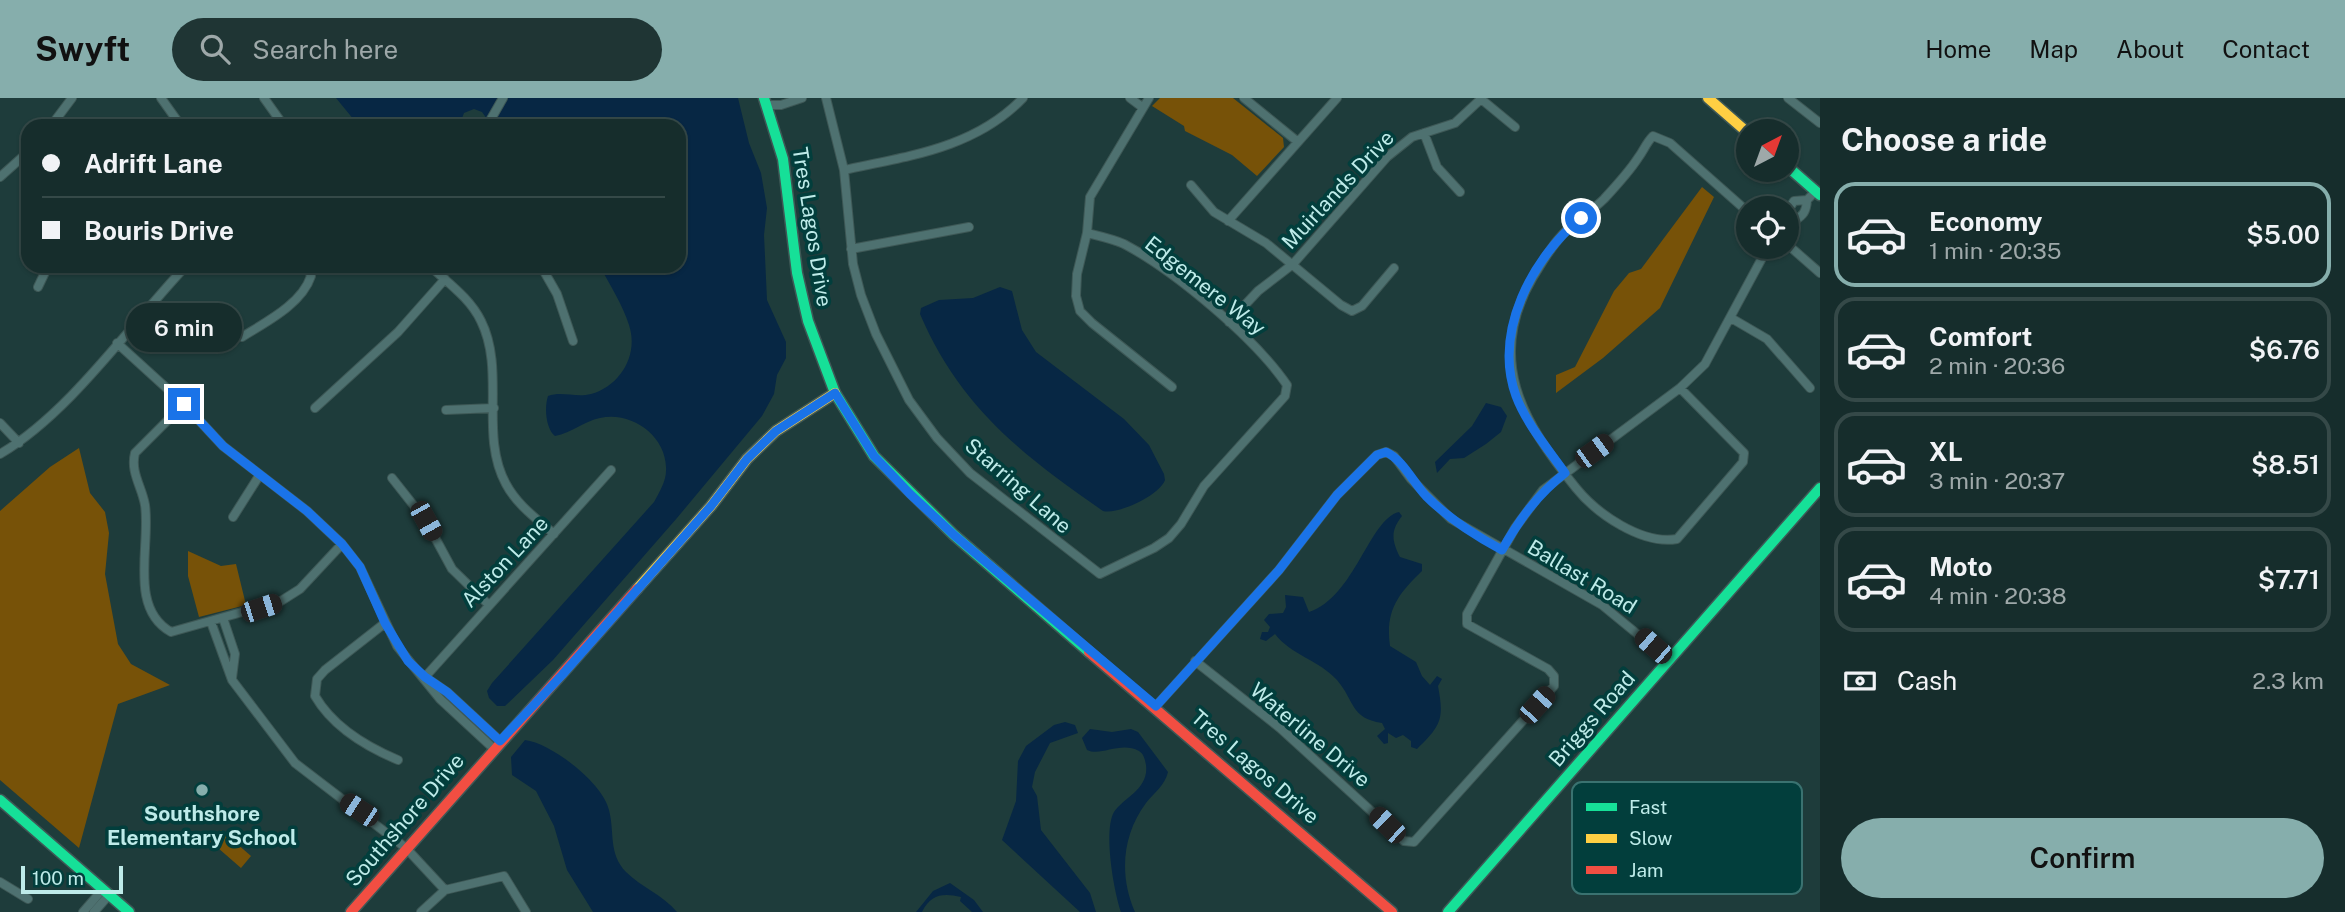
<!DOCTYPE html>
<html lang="en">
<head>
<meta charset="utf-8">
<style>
  body { margin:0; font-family:"Public Sans",sans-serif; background:#1f3534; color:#f1f3f6; height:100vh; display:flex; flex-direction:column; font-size:26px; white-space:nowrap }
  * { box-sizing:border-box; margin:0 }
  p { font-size:23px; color:#9ea8a9 }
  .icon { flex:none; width:38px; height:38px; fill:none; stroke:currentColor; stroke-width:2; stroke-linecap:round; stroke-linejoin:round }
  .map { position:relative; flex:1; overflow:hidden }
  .drawer { display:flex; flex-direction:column; background:#162d2c; width:525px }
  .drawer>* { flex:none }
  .banner { position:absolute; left:21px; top:21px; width:665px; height:154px; border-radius:21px; box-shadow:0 2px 5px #0004,0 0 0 2px #354948; display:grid; align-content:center; height:154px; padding:0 21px; background:#162d2c }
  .needle { width:46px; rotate:41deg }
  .controls { position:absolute; left:1736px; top:21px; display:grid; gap:14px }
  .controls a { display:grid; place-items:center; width:63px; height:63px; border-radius:50%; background:#162d2c; box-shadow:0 2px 5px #0004,0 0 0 2px #354948; font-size:35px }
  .scale { position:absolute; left:21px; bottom:18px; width:102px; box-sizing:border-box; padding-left:7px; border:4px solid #beebe9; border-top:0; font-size:19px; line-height:24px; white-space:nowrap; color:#beebe9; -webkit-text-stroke:5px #023e3c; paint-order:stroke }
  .end { position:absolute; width:32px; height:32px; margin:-16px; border:9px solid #1a73e8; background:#fff; box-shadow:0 0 0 4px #fff }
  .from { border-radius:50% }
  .bubble { position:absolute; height:49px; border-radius:24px; background:#162d2c; box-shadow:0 2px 5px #0004,0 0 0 2px #354948; font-size:23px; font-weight:600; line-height:49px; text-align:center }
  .car { position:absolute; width:21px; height:42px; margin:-21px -10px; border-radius:9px; box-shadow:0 0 5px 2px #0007; background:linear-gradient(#222 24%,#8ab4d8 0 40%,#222 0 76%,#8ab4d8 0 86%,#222 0) }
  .banner b { display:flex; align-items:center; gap:24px; height:66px; font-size:26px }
  .banner b+b { border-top:2px solid #354948 }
  .banner i { width:18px; height:18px; background:#f1f3f6 }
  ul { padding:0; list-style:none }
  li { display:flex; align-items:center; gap:21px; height:105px; margin:0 14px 10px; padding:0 7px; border:4px solid #354948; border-radius:21px }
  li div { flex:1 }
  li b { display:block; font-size:26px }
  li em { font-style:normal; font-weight:600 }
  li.on { border-color:#86aeac }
  li>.icon { width:63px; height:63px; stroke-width:1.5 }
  h2 { padding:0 21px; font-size:32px; line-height:84px }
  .pay { display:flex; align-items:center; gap:18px; height:77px; padding:0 21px; font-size:26px }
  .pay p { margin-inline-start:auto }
  .action { display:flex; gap:14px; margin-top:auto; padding:14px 21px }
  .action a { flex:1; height:80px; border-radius:42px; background:#86aeac; color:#111; font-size:28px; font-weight:600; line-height:80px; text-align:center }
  header { display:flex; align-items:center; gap:42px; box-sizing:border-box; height:98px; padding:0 35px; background:#86aeac; color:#111 }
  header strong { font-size:33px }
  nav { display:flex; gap:38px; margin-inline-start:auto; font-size:24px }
  .search { width:490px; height:63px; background:#1f3534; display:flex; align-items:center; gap:18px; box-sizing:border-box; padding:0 24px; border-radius:38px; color:#9ea8a9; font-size:26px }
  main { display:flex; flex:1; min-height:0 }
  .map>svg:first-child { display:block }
  .green { fill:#775208 }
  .water { fill:#072744 }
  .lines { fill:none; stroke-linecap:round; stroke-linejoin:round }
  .street-casing { stroke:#3e5856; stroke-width:10 }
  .fast-casing { stroke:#3e5856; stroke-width:13 }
  .slow-casing { stroke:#3e5856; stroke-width:13 }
  .jam-casing { stroke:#3e5856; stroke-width:13 }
  .street { stroke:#4e7170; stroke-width:8 }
  .fast { stroke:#16e098; stroke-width:10 }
  .slow { stroke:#ffcf43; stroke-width:10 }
  .jam { stroke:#f24e42; stroke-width:10 }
  .route { stroke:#1a73e8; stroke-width:9 }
  .poi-dot { fill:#86aeac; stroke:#023e3c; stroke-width:2.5 }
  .labels { text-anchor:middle; stroke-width:7; stroke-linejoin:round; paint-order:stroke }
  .street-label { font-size:21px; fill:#beebe9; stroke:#023e3c }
  .poi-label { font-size:21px; font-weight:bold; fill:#beebe9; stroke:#023e3c }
  .key { fill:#023e3c; stroke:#3a7270; stroke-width:2 }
  .key-label { font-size:19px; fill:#beebe9 }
</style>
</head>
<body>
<header>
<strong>Swyft</strong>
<div class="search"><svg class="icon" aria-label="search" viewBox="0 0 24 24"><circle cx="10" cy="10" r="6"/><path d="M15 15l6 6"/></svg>Search here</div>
<nav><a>Home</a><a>Map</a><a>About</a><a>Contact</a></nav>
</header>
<main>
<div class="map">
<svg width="1820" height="814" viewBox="0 0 1820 814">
  <rect width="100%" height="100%" fill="#1e3c3b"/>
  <path class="green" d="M1160 0H1233L1283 40 1284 49 1257 78 1232 57 1185 33 1184 28 1152 8Z
    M1702 89 1714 99 1660 210 1603 260 1556 295V277L1575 269 1614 193 1629 175 1641 171Z
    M79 350 90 395 105 414 109 435 105 476 118 546 131 566 170 587 118 606 79 750 0 682V413L50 369Z
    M188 453 221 468 236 466 246 507 199 519 188 478Z
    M221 732 251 758 241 770 210 743Z"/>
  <path class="water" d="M336 0H738L749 45 761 75 767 110 764 137 767 202 786 244V260L777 277 774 296 762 318 677 420 553 562 505 608H497L489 600 487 593 492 585 654 404C660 393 667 382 666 369 665 337 631 313 600 320 584 323 572 335 555 338 546 331 544 310 548 298 562 293 576 300 591 296 620 288 639 257 629 227 623 207 609 186 600 168H679V28H492L482 14 474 11 464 15 459 28H359Z
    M1000 189 1012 193 1022 232 1036 254 1124 321 1149 347 1164 376 1165 382C1160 397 1118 417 1103 413 1022 357 960 309 920 216L921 210 939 202 973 200Z
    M1486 305 1501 309 1507 318 1501 334 1486 346 1464 360 1450 361 1437 375 1435 364 1472 328Z
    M1399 414 1402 418C1390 433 1392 443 1400 459L1422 466V473C1398 496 1385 513 1390 548L1416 564 1422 578 1430 587 1437 578 1442 581 1438 588C1444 620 1442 627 1417 651L1411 649V643L1403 637 1396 640 1388 635V645L1384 646 1377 638 1385 631 1382 625C1350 620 1355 603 1337 582 1319 562 1291 557 1275 536L1266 543 1260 541 1262 534H1268L1270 529 1264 522 1269 516 1283 515 1286 509 1285 497 1303 499 1309 514C1355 499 1369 421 1399 414Z
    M1065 624 1075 627 1078 635 1050 645 1035 674 1032 689 1037 698 1041 732 1090 795 1096 814H1080L1002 742 1016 703 1018 663 1026 648 1054 627Z
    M1090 631 1112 634 1131 631 1138 634 1168 674C1165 687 1154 695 1146 705 1122 737 1119 778 1135 814H1121C1114 794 1103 733 1114 714 1124 699 1149 691 1146 667 1145 662 1144 656 1139 653 1120 643 1101 659 1087 652L1082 640Z
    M525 642C551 645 603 685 609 712 615 735 608 755 626 774 641 789 663 797 677 814H593L567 772 554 728 536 693 512 677 511 659Z
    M950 785 974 802 983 814H972L960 803 961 799C943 795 931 796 922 814H916L933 793Z"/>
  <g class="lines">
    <g class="street-casing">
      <path id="street" d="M161 0 181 28
        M264 0 284 28
        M826 0 844 72 853 166 861 197 876 236 909 302 937 340 970 375 1100 476 1154 450 1169 440 1181 426 1204 388 1285 298 1287 287C1255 240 1175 173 1124 146 1113 141 1099 138 1087 135
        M1130 0 1142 9
        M1149 0 1090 99 1087 135 1077 176 1076 198 1080 213 1092 225 1172 289
        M1244 0 1298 44
        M1788 0 1820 25
        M1481 1 1515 29
        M766 7H781L802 0
        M57 20 66 28
        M51 28 72 0
        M487 28 503 0
        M1424 35 1437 69 1460 94
        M844 72C909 58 975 50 1023 0
        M0 79 28 54
        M1191 87 1214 114 1266 145 1341 207 1352 213 1362 208 1394 170
        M1787 114 1794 103 1807 102
        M1228 123 1337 0
        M1787 129C1798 118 1806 120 1807 102L1816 93
        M1787 146 1820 175
        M851 151 969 129
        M430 168C448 185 470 200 481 223 506 273 479 337 506 386 517 407 537 421 554 436
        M541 168 557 196 573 243
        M38 189 48 168
        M1731 220 1767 241 1810 290
        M1229 224 1258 193 1293 166 1387 59 1412 39 1455 25 1482 0
        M242 239C266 224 302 206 311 178L307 168
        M117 245 184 306 223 348 307 413 342 446 360 469 397 548 440 601 493 650
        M1680 290 1744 355 1743 364 1677 441C1642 447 1597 416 1576 390 1522 323 1485 261 1533 179 1543 163 1553 145 1567 132 1579 120 1593 112 1604 101 1616 88 1629 74 1638 60 1644 52 1646 45 1653 38L1670 45 1748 114
        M184 306 135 355C130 374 142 389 145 407 151 447 128 510 171 534L281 503 300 491 342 446
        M315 310 398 234 445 181
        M446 312 494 310
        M0 325 19 345
        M0 356C70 315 130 227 186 168
        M392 380 426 423 452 471 489 507
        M233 419 259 378
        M223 520 235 556 232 580
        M211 524 232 582 295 665 406 750 445 792
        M385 525 325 572 317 581 315 598C333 629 367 649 398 662
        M1195 563 1280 630 1404 743 1414 744 1554 588V578L1548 571 1467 526V516L1515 430 1543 392 1680 290 1705 266 1768 149
        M425 579 611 372
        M431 583 447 594 500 643
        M1156 608 1279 472 1337 397 1377 357 1386 354 1394 358 1411 381 1451 421 1602 507 1669 562
        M0 784 28 801
        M83 814 103 791
        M94 814 109 797
        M421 814 445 792 504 778 526 814"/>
    </g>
    <g class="fast-casing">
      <path id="fast" d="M764 0 783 61 797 175 808 223 835 295 874 358 954 437 1089 554
        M1787 68 1820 97
        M0 702 129 814
        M1448 814 1820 390"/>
    </g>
    <g class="slow-casing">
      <path id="slow" d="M1708 0 1748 35
        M637 491 711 408 747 361 776 333 835 295"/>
    </g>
    <g class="jam-casing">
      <path id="jam" d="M1089 554 1392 814
        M351 814 637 491"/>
    </g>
    <use href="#street" class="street"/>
    <use href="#fast" class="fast"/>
    <use href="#slow" class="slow"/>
    <use href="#jam" class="jam"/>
  </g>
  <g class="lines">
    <path class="route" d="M184 306 223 348 307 413 342 446 360 469 385 525 408 563 425 579 447 594 500 643 562 577 711 408 747 361 776 333 835 295 874 358 910 396 954 437 1156 608 1279 472 1337 397 1377 357 1386 354C1403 362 1413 384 1426 398 1449 421 1474 437 1502 452 1519 422 1537 397 1565 375 1548 351 1526 325 1516 298 1493 234 1532 160 1581 120"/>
  </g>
  <circle class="poi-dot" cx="202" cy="692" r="7"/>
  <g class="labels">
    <g class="street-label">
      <text transform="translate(1338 92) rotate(-47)" y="7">Muirlands Drive</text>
      <text transform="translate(812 129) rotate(81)" y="7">Tres Lagos Drive</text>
      <text transform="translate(1205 188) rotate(38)" y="7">Edgemere Way</text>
      <text transform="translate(1018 388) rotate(41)" y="7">Starring Lane</text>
      <text transform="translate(505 464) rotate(-47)" y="7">Alston Lane</text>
      <text transform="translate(1582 479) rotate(31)" y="7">Ballast Road</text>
      <text transform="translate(1592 621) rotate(-49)" y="7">Briggs Road</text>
      <text transform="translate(1310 637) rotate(40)" y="7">Waterline Drive</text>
      <text transform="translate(1255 669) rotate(41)" y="7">Tres Lagos Drive</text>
      <text transform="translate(405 722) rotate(-49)" y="7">Southshore Drive</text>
    </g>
    <g class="poi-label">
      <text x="202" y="723">Southshore<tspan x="202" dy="24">Elementary School</tspan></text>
    </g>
  </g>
  <rect x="1572" y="684" width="230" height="112" rx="10" class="key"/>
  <rect x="1586" y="705" width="31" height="8" fill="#16e098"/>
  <rect x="1586" y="736" width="31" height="9" fill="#ffcf43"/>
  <rect x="1586" y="768" width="31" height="8" fill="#f24e42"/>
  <g class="key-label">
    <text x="1629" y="716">Fast</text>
    <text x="1629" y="747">Slow</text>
    <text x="1629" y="779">Jam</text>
  </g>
</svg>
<div class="controls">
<a><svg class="needle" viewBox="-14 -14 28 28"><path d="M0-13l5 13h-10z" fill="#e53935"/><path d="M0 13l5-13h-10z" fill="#9ea8a9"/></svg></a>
<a><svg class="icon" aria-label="locate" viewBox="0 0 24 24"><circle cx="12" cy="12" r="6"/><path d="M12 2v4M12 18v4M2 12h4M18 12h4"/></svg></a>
</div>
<div class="scale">100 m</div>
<i class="end from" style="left:1581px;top:120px"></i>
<i class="end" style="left:184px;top:306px"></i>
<div class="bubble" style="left:126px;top:205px;width:116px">6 min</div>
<i class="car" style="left:1594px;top:353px;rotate:54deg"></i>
<i class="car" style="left:426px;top:423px;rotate:151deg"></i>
<i class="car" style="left:261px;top:510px;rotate:72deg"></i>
<i class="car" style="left:1653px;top:548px;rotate:311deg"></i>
<i class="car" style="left:1537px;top:607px;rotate:42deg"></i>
<i class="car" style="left:359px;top:712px;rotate:303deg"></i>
<i class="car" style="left:1387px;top:727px;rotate:314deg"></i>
<div class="banner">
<b><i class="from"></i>Adrift Lane</b>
<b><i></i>Bouris Drive</b>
</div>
</div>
<section class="drawer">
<h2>Choose a ride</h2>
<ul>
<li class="on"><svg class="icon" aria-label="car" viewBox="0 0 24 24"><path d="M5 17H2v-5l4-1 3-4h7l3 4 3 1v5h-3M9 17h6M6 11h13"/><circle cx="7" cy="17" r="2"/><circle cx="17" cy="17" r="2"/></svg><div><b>Economy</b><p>1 min · 20:35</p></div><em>$5.00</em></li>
<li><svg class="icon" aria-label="car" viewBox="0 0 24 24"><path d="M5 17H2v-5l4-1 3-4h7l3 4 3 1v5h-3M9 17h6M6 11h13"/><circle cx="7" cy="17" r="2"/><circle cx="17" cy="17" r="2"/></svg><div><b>Comfort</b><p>2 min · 20:36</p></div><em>$6.76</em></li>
<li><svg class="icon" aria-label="car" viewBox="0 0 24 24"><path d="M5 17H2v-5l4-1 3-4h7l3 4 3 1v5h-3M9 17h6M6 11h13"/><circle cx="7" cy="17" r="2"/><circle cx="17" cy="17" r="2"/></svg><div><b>XL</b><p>3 min · 20:37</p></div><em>$8.51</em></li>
<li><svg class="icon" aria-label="car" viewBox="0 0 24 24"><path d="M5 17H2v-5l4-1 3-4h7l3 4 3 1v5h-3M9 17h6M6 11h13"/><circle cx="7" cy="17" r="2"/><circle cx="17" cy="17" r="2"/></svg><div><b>Moto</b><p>4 min · 20:38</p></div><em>$7.71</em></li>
</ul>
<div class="pay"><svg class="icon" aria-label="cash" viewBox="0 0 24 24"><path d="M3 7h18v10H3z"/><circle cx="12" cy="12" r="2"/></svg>Cash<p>2.3 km</p></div>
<div class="action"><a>Confirm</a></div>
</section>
</main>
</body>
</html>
